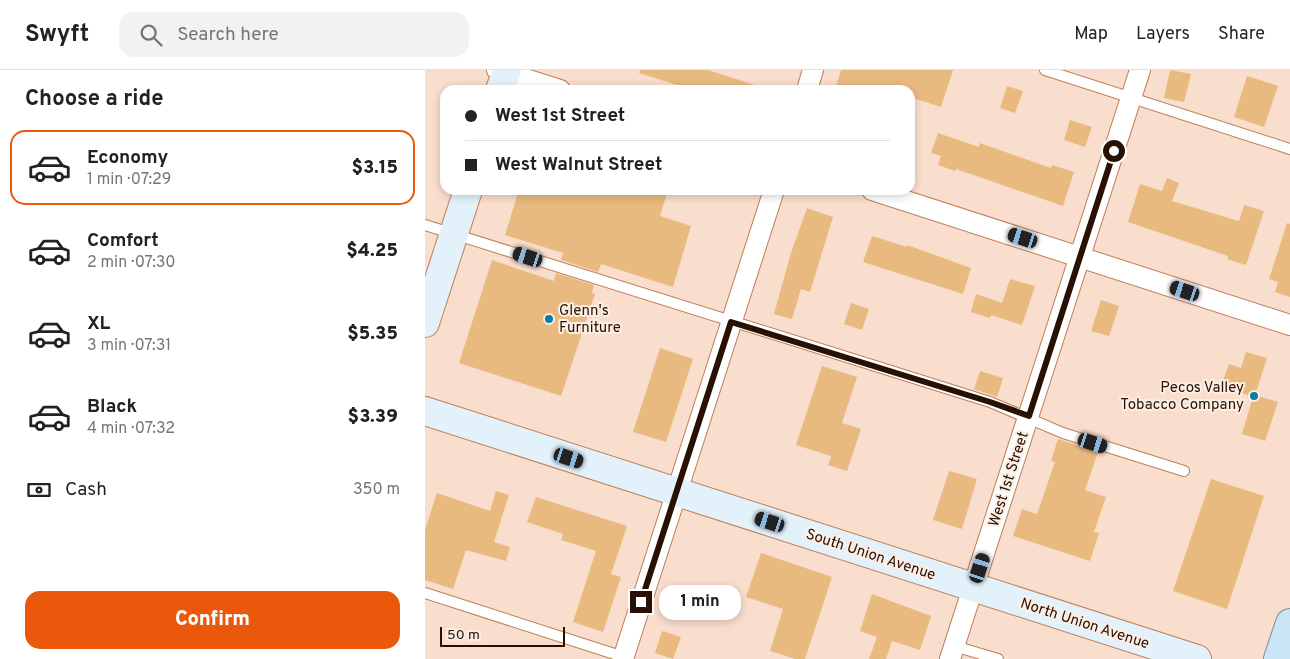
<!DOCTYPE html>
<html lang="en">
<head>
<meta charset="utf-8">
<style>
  body { margin:0; font-family:Overpass,sans-serif; background:#f2f2f2; color:#222; height:100vh; display:flex; flex-direction:column; font-size:19px; white-space:nowrap }
  * { box-sizing:border-box; margin:0 }
  p { font-size:16px; color:#767676 }
  .icon { flex:none; width:28px; height:28px; fill:none; stroke:currentColor; stroke-width:2; stroke-linecap:round; stroke-linejoin:round }
  .map { position:relative; flex:1; overflow:hidden }
  .drawer { display:flex; flex-direction:column; background:#fff; width:425px }
  .drawer>* { flex:none }
  .hud { position:absolute; left:15px; top:15px; width:475px; height:110px; border-radius:15px; box-shadow:0 2px 8px #0003; display:grid; align-content:center; height:110px; padding:0 25px; background:#fff }
  .scale { position:absolute; left:15px; bottom:12px; width:125px; box-sizing:border-box; padding-left:5px; border:2px solid #281002; border-top:0; font-size:14px; line-height:18px; white-space:nowrap; color:#281002; -webkit-text-stroke:4px #fceee5; paint-order:stroke }
  .end { position:absolute; width:22px; height:22px; margin:-11px; border:6px solid #281002; background:#fff; box-shadow:0 0 0 2px #fff }
  .from { border-radius:50% }
  .bubble { position:absolute; height:35px; border-radius:15px; background:#fff; box-shadow:0 2px 8px #0003; font-size:16px; font-weight:800; line-height:35px; text-align:center }
  .car { position:absolute; width:15px; height:30px; margin:-15px -8px; border-radius:6px; box-shadow:0 0 4px 1px #0007; background:linear-gradient(#222 24%,#8ab4d8 0 40%,#222 0 76%,#8ab4d8 0 86%,#222 0) }
  .hud b { display:flex; align-items:center; gap:18px; height:48px; font-size:19px }
  .hud b+b { border-top:1px solid #e0e0e0 }
  .hud i { width:12px; height:12px; background:#222 }
  ul { padding:0; list-style:none }
  li { display:flex; align-items:center; gap:15px; height:75px; margin:0 10px 8px; padding:0 15px; border:2px solid transparent; border-radius:15px }
  li div { flex:1 }
  li b { display:block; font-size:19px }
  li em { font-style:normal; font-weight:800 }
  li.current { border-color:#ea580c }
  li>.icon { width:45px; height:45px; stroke-width:1.5 }
  h2 { padding:0 25px; font-size:22px; line-height:60px }
  .pay { display:flex; align-items:center; gap:12px; height:55px; padding:0 25px; font-size:19px }
  .pay p { margin-inline-start:auto }
  .action { display:flex; gap:10px; margin-top:auto; padding:10px 25px }
  .action a { flex:1; height:58px; border-radius:15px; background:#ea580c; color:#fff; font-size:20px; font-weight:800; line-height:58px; text-align:center }
  header { display:flex; align-items:center; gap:30px; box-sizing:border-box; height:70px; padding:0 25px; background:#fff; border-bottom:1px solid #e0e0e0 }
  header strong { font-size:24px }
  nav { display:flex; gap:28px; margin-inline-start:auto; font-size:18px }
  .search { width:350px; height:45px; background:#f2f2f2; display:flex; align-items:center; gap:12px; box-sizing:border-box; padding:0 18px; border-radius:15px; color:#767676; font-size:19px }
  main { display:flex; flex:1; min-height:0 }
  .map>svg:first-child { display:block }
  .building { fill:#e9ba7f }
  .lines { fill:none; stroke-linecap:round; stroke-linejoin:round }
  .lane-casing { stroke:#bd7f59; stroke-width:12 }
  .street-casing { stroke:#bd7f59; stroke-width:22 }
  .secondary-casing { stroke:#bd7f59; stroke-width:30 }
  .primary-casing { stroke:#788f9c; stroke-width:30 }
  .lane { stroke:#fff; stroke-width:10 }
  .street { stroke:#fff; stroke-width:20 }
  .secondary { stroke:#e3f2fa; stroke-width:28 }
  .primary { stroke:#c8e5f5; stroke-width:28 }
  .route { stroke:#281002; stroke-width:6 }
  .poi-dot { fill:#0d7aa4; stroke:#fceee5; stroke-width:2 }
  .labels { text-anchor:middle; stroke-width:4; stroke-linejoin:round; paint-order:stroke }
  .poi-label { font-size:15px; fill:#281002; stroke:#fceee5; text-anchor:start }
  .street-label { font-size:15px; fill:#281002; stroke:#fceee5 }
</style>
</head>
<body>
<header>
<strong>Swyft</strong>
<div class="search"><svg class="icon" aria-label="search" viewBox="0 0 24 24"><circle cx="10" cy="10" r="6"/><path d="M15 15l6 6"/></svg>Search here</div>
<nav><a>Map</a><a>Layers</a><a>Share</a></nav>
</header>
<main>
<section class="drawer">
<h2>Choose a ride</h2>
<ul>
<li class="current"><svg class="icon" aria-label="car" viewBox="0 0 24 24"><path d="M5 17H2v-5l4-1 3-4h7l3 4 3 1v5h-3M9 17h6M6 11h13"/><circle cx="7" cy="17" r="2"/><circle cx="17" cy="17" r="2"/></svg><div><b>Economy</b><p>1 min · 07:29</p></div><em>$3.15</em></li>
<li><svg class="icon" aria-label="car" viewBox="0 0 24 24"><path d="M5 17H2v-5l4-1 3-4h7l3 4 3 1v5h-3M9 17h6M6 11h13"/><circle cx="7" cy="17" r="2"/><circle cx="17" cy="17" r="2"/></svg><div><b>Comfort</b><p>2 min · 07:30</p></div><em>$4.25</em></li>
<li><svg class="icon" aria-label="car" viewBox="0 0 24 24"><path d="M5 17H2v-5l4-1 3-4h7l3 4 3 1v5h-3M9 17h6M6 11h13"/><circle cx="7" cy="17" r="2"/><circle cx="17" cy="17" r="2"/></svg><div><b>XL</b><p>3 min · 07:31</p></div><em>$5.35</em></li>
<li><svg class="icon" aria-label="car" viewBox="0 0 24 24"><path d="M5 17H2v-5l4-1 3-4h7l3 4 3 1v5h-3M9 17h6M6 11h13"/><circle cx="7" cy="17" r="2"/><circle cx="17" cy="17" r="2"/></svg><div><b>Black</b><p>4 min · 07:32</p></div><em>$3.39</em></li>
</ul>
<div class="pay"><svg class="icon" aria-label="cash" viewBox="0 0 24 24"><path d="M3 7h18v10H3z"/><circle cx="12" cy="12" r="2"/></svg>Cash<p>350 m</p></div>
<div class="action"><a>Confirm</a></div>
</section>
<div class="map">
<svg width="865" height="589" viewBox="0 0 865 589">
  <rect width="100%" height="100%" fill="#f9ddcd"/>
  <path class="building" d="M215 0H283L336 17V20H268L214 3Z
    M416 0H528L516 37 485 27V20H410Z
    M745 0 766 4 759 32 739 28Z
    M822 6 853 16 839 57 809 47Z
    M582 16 598 21 590 43 575 38Z
    M645 50 667 57 660 77 639 70Z
    M513 63 554 77 555 73 626 98 627 95 649 102 638 136 531 99 530 101 513 95 516 86 506 83Z
    M742 108 754 113 747 131 814 151 819 135 839 141 821 195 802 189 803 186 703 152 715 114 737 121Z
    M94 120H243L235 146 266 156 248 217 176 194 173 202 136 190 138 183 80 165Z
    M382 138 408 147 385 222 376 219 367 249 349 244 366 183Z
    M862 153 865 154V227L850 222 853 212 844 209Z
    M447 166 482 177V175L546 198 538 224 438 192Z
    M67 190 129 211 131 203 169 215 167 223 170 224 136 326 34 293Z
    M585 209 610 216 597 255 566 245 565 248 546 242 551 224 577 233Z
    M676 230 694 236 684 266 666 261Z
    M426 233 444 239 437 260 419 254Z
    M235 278 268 289 241 372 208 362Z
    M821 282 842 288 830 325 853 332 840 371 817 364 828 327 796 316 804 294 816 298Z
    M397 296 432 307 417 353 436 359 422 401 403 395 406 386 371 375Z
    M555 301 578 308 572 327 549 319Z
    M633 369 673 382 660 420 681 427 669 462 674 463 665 491 588 466 597 439 612 444 630 392 626 391Z
    M524 401 552 409 537 459 508 450Z
    M786 409 839 426 802 539 748 521Z
    M71 421 84 425 69 472 85 477 81 491 41 480 28 519 0 510V460L12 423 65 441Z
    M111 427 202 456 186 504 196 507 178 562 148 552 171 481 136 470 138 464 102 452Z
    M336 483 407 507 380 589H370L345 581 358 539 321 527Z
    M447 524 506 546 495 580 467 571 461 589H444L452 567 435 561Z
    M237 561 256 567 248 589 230 583Z"/>
  <g class="lines">
    <g class="lane-casing">
      <path id="lane" d="M620 0 865 79
        M0 155 565 332 638 363 759 401
        M0 523 202 588
        M529 576 573 589"/>
    </g>
    <g class="street-casing">
      <path id="street" d="M72 0 135 20
        M382 20 388 0
        M447 120 865 255
        M198 589 349 120
        M525 589 715 0"/>
    </g>
    <g class="secondary-casing">
      <path id="secondary" d="M75 20 82 0
        M0 253 43 120
        M0 341 772 589"/>
    </g>
    <g class="primary-casing">
      <path id="primary" d="M853 589 865 553"/>
    </g>
    <use href="#lane" class="lane"/>
    <use href="#street" class="street"/>
    <use href="#secondary" class="secondary"/>
    <use href="#primary" class="primary"/>
  </g>
  <g class="lines">
    <path class="route" d="M216 532 306 252 565 332 604 346 689 81"/>
  </g>
  <g class="poi-dot">
    <circle cx="124" cy="249" r="5"/>
    <circle cx="829" cy="326" r="5"/>
  </g>
  <g class="labels">
    <g class="poi-label">
      <text x="134" y="245">Glenn's<tspan x="134" dy="17">Furniture</tspan></text>
      <text x="819" y="322" text-anchor="end">Pecos Valley<tspan x="819" dy="17">Tobacco Company</tspan></text>
    </g>
    <g class="street-label">
      <text transform="translate(583 409) rotate(-72)" y="5">West 1st Street</text>
      <text transform="translate(446 484) rotate(18)" y="5">South Union Avenue</text>
      <text transform="translate(660 553) rotate(18)" y="5">North Union Avenue</text>
    </g>
  </g>
</svg>
<div class="scale">50 m</div>
<i class="end from" style="left:689px;top:81px"></i>
<i class="end" style="left:216px;top:532px"></i>
<div class="bubble" style="left:234px;top:515px;width:82px">1 min</div>
<i class="car" style="left:598px;top:168px;rotate:288deg"></i>
<i class="car" style="left:103px;top:187px;rotate:288deg"></i>
<i class="car" style="left:760px;top:221px;rotate:288deg"></i>
<i class="car" style="left:668px;top:373px;rotate:108deg"></i>
<i class="car" style="left:144px;top:388px;rotate:108deg"></i>
<i class="car" style="left:345px;top:452px;rotate:288deg"></i>
<i class="car" style="left:555px;top:498px;rotate:18deg"></i>
<div class="hud">
<b><i class="from"></i>West 1st Street</b>
<b><i></i>West Walnut Street</b>
</div>
</div>
</main>
</body>
</html>
